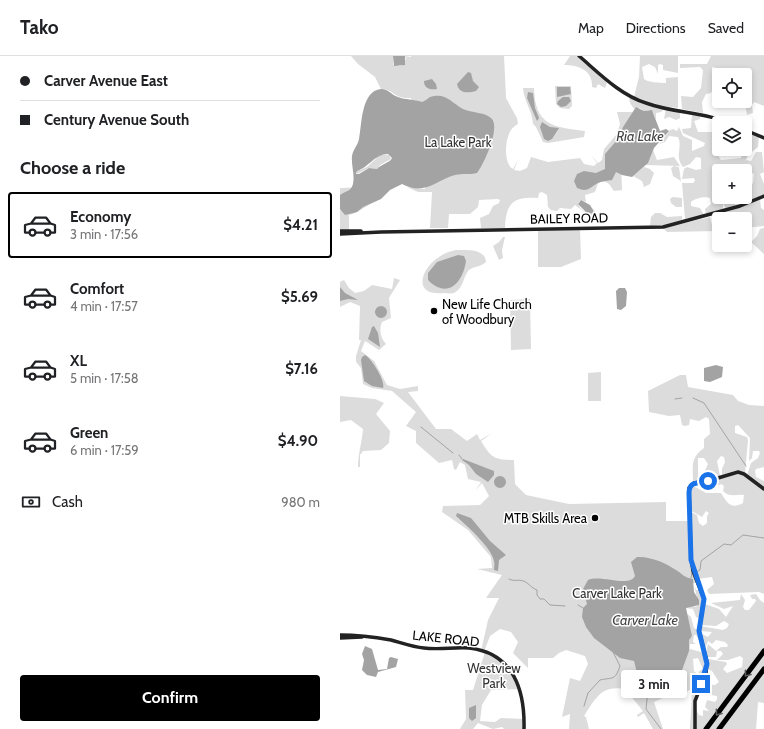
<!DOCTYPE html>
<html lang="en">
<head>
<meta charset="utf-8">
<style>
  body { margin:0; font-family:Cabin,sans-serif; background:#f2f2f2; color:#202124; height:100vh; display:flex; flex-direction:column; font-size:15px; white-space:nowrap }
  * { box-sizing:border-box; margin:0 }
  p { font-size:13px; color:#757577 }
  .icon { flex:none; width:22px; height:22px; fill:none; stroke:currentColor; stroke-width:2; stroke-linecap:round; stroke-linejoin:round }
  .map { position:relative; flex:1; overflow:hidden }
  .sheet { display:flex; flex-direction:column; background:#fff; width:340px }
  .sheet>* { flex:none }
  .banner { display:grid; align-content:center; height:88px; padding:0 20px; background:#fff }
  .tools { position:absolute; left:372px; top:12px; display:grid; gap:8px }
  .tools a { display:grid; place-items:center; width:40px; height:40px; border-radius:4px; background:#fff; box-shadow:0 2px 6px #0003; font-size:20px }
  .end { position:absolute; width:18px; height:18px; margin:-9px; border:5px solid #1a73e8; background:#fff; box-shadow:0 0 0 2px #fff }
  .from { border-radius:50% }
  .bubble { position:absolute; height:28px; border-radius:4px; background:#fff; box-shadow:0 2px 6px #0003; font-size:13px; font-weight:700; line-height:28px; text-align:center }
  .banner b { display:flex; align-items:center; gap:14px; height:38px; font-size:15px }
  .banner b+b { border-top:1px solid #e0e0e0 }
  .banner i { width:10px; height:10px; background:#202124 }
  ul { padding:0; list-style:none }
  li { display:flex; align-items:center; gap:12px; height:66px; margin:0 8px 6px; padding:0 12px; border:2px solid transparent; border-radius:4px }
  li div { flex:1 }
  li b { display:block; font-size:15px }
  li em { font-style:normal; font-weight:700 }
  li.active { border-color:#000 }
  li>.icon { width:36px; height:36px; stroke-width:1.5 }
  h2 { padding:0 20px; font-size:18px; line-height:48px }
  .pay { display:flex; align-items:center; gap:10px; height:44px; padding:0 20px; font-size:15px }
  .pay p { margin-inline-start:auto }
  .button { display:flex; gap:8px; margin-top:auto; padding:8px 20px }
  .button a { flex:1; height:46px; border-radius:4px; background:#000; color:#fff; font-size:16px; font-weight:700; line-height:46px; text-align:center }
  header { display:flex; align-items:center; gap:24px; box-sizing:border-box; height:56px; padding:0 20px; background:#fff; border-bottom:1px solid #e0e0e0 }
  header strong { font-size:19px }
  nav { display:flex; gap:22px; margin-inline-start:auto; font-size:14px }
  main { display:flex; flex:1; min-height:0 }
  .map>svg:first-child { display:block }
  .green { fill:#dcdcdc }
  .water { fill:#a3a3a3; fill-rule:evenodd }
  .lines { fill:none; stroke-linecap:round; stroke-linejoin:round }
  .stream { stroke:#a3a3a3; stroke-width:1 }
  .highway-casing { stroke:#dbdbdb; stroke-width:6 }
  .secondary { stroke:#222; stroke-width:3.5 }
  .highway { stroke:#000; stroke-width:5 }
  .oneway { stroke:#595959 }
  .route { stroke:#1a73e8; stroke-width:5 }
  .poi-dot { fill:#000; stroke:#fff; stroke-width:1.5 }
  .labels { text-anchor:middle; stroke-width:3; stroke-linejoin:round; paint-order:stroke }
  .park-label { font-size:13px; fill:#333; stroke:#fff }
  .street-label { font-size:13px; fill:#000; stroke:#fff }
  .poi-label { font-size:13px; fill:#000; stroke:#fff; text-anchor:start }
  .water-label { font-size:14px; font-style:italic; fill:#444; stroke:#fff }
</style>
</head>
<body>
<header>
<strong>Tako</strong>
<nav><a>Map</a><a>Directions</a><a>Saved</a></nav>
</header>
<main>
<section class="sheet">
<div class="banner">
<b><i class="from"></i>Carver Avenue East</b>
<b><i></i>Century Avenue South</b>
</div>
<h2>Choose a ride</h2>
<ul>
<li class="active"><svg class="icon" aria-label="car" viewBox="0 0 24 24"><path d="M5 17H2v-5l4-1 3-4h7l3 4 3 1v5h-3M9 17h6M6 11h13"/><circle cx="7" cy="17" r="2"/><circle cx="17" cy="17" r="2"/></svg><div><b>Economy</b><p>3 min · 17:56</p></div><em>$4.21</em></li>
<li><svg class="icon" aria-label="car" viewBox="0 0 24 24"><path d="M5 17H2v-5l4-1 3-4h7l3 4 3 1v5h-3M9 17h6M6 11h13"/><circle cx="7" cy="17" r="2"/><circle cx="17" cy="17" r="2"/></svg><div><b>Comfort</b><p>4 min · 17:57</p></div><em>$5.69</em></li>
<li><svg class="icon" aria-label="car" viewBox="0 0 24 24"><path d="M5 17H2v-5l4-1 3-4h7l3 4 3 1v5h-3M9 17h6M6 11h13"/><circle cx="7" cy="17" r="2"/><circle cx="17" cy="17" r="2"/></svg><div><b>XL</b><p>5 min · 17:58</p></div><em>$7.16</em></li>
<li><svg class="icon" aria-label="car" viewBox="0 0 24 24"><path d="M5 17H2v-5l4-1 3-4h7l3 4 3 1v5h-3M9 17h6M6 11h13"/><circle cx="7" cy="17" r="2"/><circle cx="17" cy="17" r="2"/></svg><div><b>Green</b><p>6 min · 17:59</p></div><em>$4.90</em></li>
</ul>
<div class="pay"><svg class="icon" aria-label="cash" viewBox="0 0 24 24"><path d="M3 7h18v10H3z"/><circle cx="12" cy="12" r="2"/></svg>Cash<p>980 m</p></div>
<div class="button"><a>Confirm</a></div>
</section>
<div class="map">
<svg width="424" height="673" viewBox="0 0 424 673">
  <rect width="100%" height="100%" fill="#fff"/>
  <path class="green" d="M11 0H53V9L61 10 66 3 65 0 71 1V0H164L166 42 177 62 178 68C175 70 173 71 171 74 165 83 163 107 173 113L178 104 174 114 180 115 187 112 191 101 208 106 240 102 244 108 254 110 257 107 251 99 258 107 262 104 264 93 277 78 280 68 277 56H293L280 78 282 134 274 135 269 128 264 125 258 127 255 136 245 139 246 146 241 144 238 147C239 152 245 157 251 158L253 154 252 151 256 157 254 160 247 158 235 149 231 153 220 152 217 155 211 154 208 151 207 139 202 136 199 137 198 142C173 140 166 147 165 172H141L140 162 149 158 153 150 159 147 160 144 158 143 139 144 138 151 130 158H109L108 172H90L92 136H78L67 131 85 133 71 42C53 43 54 33 41 33L35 21 18 8Z
    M230 0H236L267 26 265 32 258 28 256 32 252 31C253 14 238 9 224 9Z
    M300 0H338V17L323 14V9L320 8 318 9V18L315 11 309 8 302 11 304 23C307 26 320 27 326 27V22L338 21V52L322 50 294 41 299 21Z
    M371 0H424V50L414 46 412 49 413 57 407 59 405 47V19H382L380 13 372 11V35L371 37 366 38 362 46 363 57 342 53 341 40 353 41 361 32 363 14 360 11 340 12V8H367Z
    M215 30H231L232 50 229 53 220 52 216 48Z
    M183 32H194C195 69 212 71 245 75L244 81 208 87 203 86 196 71 193 68C192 53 184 46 183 32Z
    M289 42 304 48 324 53 321 56 316 57V63L313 56 309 54 304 55 300 52 294 53 290 47Z
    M326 53 340 56V62L336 64 329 61 324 63Z
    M352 58 360 60V63L354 65 358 76H374L378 71 379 65 386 67H379V78L375 81 379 101 381 104 401 102 402 93H405V75L419 81 418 91 408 99 406 104 411 105 416 96H422L424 116 420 118 424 128V138L402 148V141H405V136L413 127 414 118 405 112 398 115H390L385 112 379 115V125L376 130 379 141H383V154L366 158 365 153 371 148 370 142C366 140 355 142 351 146V150L360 152 364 159 345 163 342 127H353L355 125 354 122 342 123 344 113 347 111 356 114 361 113V102L356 101 350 108 343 111C334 100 343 92 338 81L329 80 325 86 319 88 330 74 333 73 337 75 339 71 343 80 352 84V95L364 90 365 87 343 77 342 73 351 72Z
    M313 94 317 104 334 101 340 110 306 109Z
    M40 99H49L51 103 40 109 37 113 29 112 17 118V115L27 111Z
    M334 110 339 111 341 125 333 120 331 112Z
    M304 111 310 113 314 117 310 128 304 131 302 125 293 120Z
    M37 131V145C27 148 19 157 9 159V175H0V132Z
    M333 141 342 142V151H336L331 147 330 143Z
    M384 141H394L395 150 386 153 383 147Z
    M420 143 421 152 424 154V170L405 172V163H383V157Z
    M315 157H320L327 161 342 160V164L325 169 310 170 311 161Z
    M370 161 372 169 376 168 379 165V175L327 176 323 172Z
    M198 172H240L241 203 221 211H198Z
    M424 172V198L411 186 417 180 420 173Z
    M163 181H165L162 194 163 202 159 204 153 190 159 186Z
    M116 194C126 194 145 192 146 206 141 211 134 210 129 214 123 220 124 232 114 237 111 238 107 237 104 237 65 241 85 199 116 194Z
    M54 222 60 224 49 242 51 262 42 266C39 273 40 282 46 288L39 294 25 285 21 295 34 305 47 329 60 333 78 330V335L68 336 96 373H111L127 385 137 378 140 384 152 377 141 385C151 402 155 404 174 404L175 428 186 439 229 448 326 446V465H348L349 498 357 527H353L352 523 354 551 359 549 354 530 356 534H360L363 545 359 562 356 561 353 553 346 552V557L351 561 354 572 358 574 360 586 356 579H354L353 586 356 588H350V593L361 596 365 602 363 620 358 616 363 613 358 602 353 603 354 615 361 621 354 619 355 631 360 627 355 640 354 673H350C350 665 353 638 351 633L339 641 336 636 314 646 323 673H313L304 657 298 661 297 659 303 655 285 633C261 629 256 642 244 660L246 661 249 673H229L230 658 222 661 230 622 240 625 248 608 245 600 226 594 219 597 213 602H188V612L173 597 178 586 171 576 160 573 150 580 144 596 141 595 148 564 159 542H146L162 519 137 513 152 512 151 501 128 474 102 456 103 450 140 449 149 440 142 427 135 435 141 426 128 423 125 409 120 406 116 414 114 413 112 404 99 407 76 387V375L66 370 76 356 52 335 32 332 23 328 21 312 16 306V300L21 284H19L20 250 10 246 0 251V226L4 224 9 232 15 237 24 235 32 229 52 233Z
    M190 243 191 293 171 294 170 244Z
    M261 316V345H248V317Z
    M340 319H346L348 331 393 339 398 345 409 349 424 350V411L416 413 415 415 416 421 424 425V431L407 419 411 407 418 402 420 397 419 395H413L412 402 409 405 410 382 398 369 395 370V377L407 381 408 384 405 417 397 414 382 419V413L385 406 384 401 381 400 377 405 380 420 360 425 368 408 364 402H358V425L353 426C353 410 350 402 364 392V383L370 378 369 363 366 361 359 365 350 363 349 369 345 370 342 369 340 359 329 360 309 356 308 335Z
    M0 340 35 343 44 347 36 358 50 375 49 387 41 394 23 395 20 399V411H18C18 398 22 386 23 373L11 364 0 366Z
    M400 417 424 434V538L419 536 369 538 367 534 374 528 372 521 357 523 352 507 351 456 357 459 359 467 363 470 367 467V460L369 457 366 455 362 461 350 454V434L352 429 366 437H381C387 446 390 454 403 447L404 439C396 438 390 442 383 435L384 430 381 428 368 435 359 431 357 427Z
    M401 538 405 544 403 551 405 554H409L416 545 415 543H412L410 539 416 538 420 544 424 547V591L363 673H356V654L359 659 363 660V654L369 655 365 651 367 644 375 646 377 643V640L371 639 372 634 369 631 364 637H359L362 628 375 629 379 626 372 615 367 613 368 603 386 606 387 608 383 613 387 617 402 611 403 602 400 600 388 604H377L383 598 381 595H377L376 601H367L366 596 368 588 376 595 381 591H387L388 589 385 586 376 584 372 588 368 585 365 593 360 577 368 581 372 576 360 575V570L383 574 387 572 389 568 384 565 376 570 360 569 365 548 379 553 386 561 393 550 384 553 371 547 400 544Z
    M145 596 166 609 181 633 151 634 142 649 140 665 155 666 161 662 184 663V673H164L162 671 153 673 138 667 133 673H120L126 663 125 634H133Z
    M424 598V610L376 673H369Z
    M424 616V647L418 646 416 673H381Z"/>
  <path class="water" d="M53 0H65V9L54 10Z
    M128 16 131 17 133 25 139 31 136 35C128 37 119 38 117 28Z
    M92 23 96 28 97 33C91 34 84 33 84 25Z
    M217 31H230L231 38 217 41Z
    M41 33C49 33 51 39 58 41 66 44 73 43 82 46 85 45 87 43 90 41 105 36 111 46 123 53 131 57 146 56 152 63 160 73 144 108 137 117 130 119 122 117 115 119 94 125 85 140 62 128L50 134 41 143 23 151 17 156 5 159 0 153V139C5 135 11 136 13 128 15 119 11 109 12 100 13 93 18 89 19 83 22 68 21 35 41 33ZM48 98 52 102C50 107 41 108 37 113L29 112 19 118H16L17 115C29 111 35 98 48 98Z
    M188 36 193 37 195 52 199 62 197 65 187 42Z
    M223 41H229L231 45 226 50 221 51 217 48 218 45Z
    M296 51 304 55 312 54 320 75 326 73 329 75 314 92 308 107 292 121 282 119 276 116 272 124C267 125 262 125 258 127 250 131 248 137 237 132L234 125 237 118 244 115 256 117 265 113V98L278 83 283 71Z
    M202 66 210 71 219 72 212 83 208 85 204 83 200 71Z
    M241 144 250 149 253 154V157L248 158 238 148Z
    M118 199 124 200 126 205C123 226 108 244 88 224V217L97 206Z
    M0 231 5 237 18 244 8 243 0 245Z
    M279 232H285L287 236 286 250 281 254 277 253 276 235Z
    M35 256a6 6 0 1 1 12 0a6 6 0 1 1-12 0Z
    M34 270 38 277 40 291 28 283 32 271Z
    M25 299C31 302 46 325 43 332L32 330 24 325 21 304 22 301Z
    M376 309 383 311 382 321 370 326 364 325V312Z
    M123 403 154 415V419L148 426 136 418 129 409 122 404Z
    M154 426a6 6 0 1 1 12 0a6 6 0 1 1-12 0Z
    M117 457 131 462 150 485 166 499 159 504 158 515 154 514C154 511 155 508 154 505 152 492 126 469 116 460Z
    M297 501C310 500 326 507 336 514 344 519 343 521 353 523L354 536 359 544V549L346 552 352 580 349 584V595L338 625 328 632 316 635 308 634 309 626 305 628 299 625 294 605 280 602 254 582 246 571 242 561 243 552 247 548 243 533 248 524C261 518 289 532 295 520L291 506Z
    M25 590 32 593 38 614 47 613 49 602 51 601 58 603 56 611 38 616 36 621 27 619 22 614 24 604 22 598Z
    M136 649V662L132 665 129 662V652Z"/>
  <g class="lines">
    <path class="stream" d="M353 342 364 347 406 410
      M335 343 342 342
      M81 371 113 397
      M119 399 122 403
      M356 516 360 514 361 505 384 488 391 489 403 479 424 482
      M351 522 352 517
      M169 523C175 526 178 523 183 525 188 526 191 532 197 534V539L200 543H204L210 549 225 550
      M238 549 243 552
      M308 634 306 653 321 673
      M244 650 248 637 260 624C273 621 275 625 280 610L273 596"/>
    <g class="highway-casing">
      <path id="highway" d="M366 673 424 595
        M379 673 424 613"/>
    </g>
    <path class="secondary" d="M239 0C259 17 280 39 306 47 333 57 363 56 390 67
      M405 74 424 82
      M0 175H21
      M0 178 41 176 323 171 400 150 424 140
      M0 579C17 579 34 581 51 584 62 587 73 591 84 592 99 594 114 591 129 592 174 597 185 635 184 673
      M0 582 22 581
      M355 673V645L366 617 367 606 359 575 364 543 353 515 351 502 349 432 354 427 368 425 398 416 404 418 424 433"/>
    <use href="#highway" class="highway"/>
  </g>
  <defs><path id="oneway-chevron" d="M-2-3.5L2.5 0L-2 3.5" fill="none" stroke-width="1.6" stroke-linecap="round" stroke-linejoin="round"/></defs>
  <g class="oneway">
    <use href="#oneway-chevron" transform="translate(407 618) rotate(127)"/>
    <use href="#oneway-chevron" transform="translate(378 657) rotate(127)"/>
  </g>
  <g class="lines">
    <path class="route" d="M361 628 367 608 359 575 364 543 351 504 349 437C349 425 359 427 368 425"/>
  </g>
  <g class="poi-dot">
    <circle cx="94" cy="255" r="4"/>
    <circle cx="255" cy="462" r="4"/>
  </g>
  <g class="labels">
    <g class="park-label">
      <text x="118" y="91">La Lake Park</text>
      <text x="277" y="542">Carver Lake Park</text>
      <text x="154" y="617">Westview<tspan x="154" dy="15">Park</tspan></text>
    </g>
    <g class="street-label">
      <text transform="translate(229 162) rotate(-1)" y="5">BAILEY ROAD</text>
      <text transform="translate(106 582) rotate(6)" y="5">LAKE ROAD</text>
    </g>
    <g class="poi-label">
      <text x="102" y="253">New Life Church<tspan x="102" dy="15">of Woodbury</tspan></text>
      <text x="247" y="467" text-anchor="end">MTB Skills Area</text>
    </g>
    <g class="water-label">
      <text x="300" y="85">Ria Lake</text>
      <text x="305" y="569">Carver Lake</text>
    </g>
  </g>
</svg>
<div class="tools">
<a><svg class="icon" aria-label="locate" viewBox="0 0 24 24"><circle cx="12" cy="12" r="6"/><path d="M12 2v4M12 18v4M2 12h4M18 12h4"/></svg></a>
<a><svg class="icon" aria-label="layers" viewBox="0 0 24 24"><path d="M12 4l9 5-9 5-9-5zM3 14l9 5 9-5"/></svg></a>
<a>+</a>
<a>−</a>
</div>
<i class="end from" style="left:368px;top:425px"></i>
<i class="end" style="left:361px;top:628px"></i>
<div class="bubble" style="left:281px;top:614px;width:66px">3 min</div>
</div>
</main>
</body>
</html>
